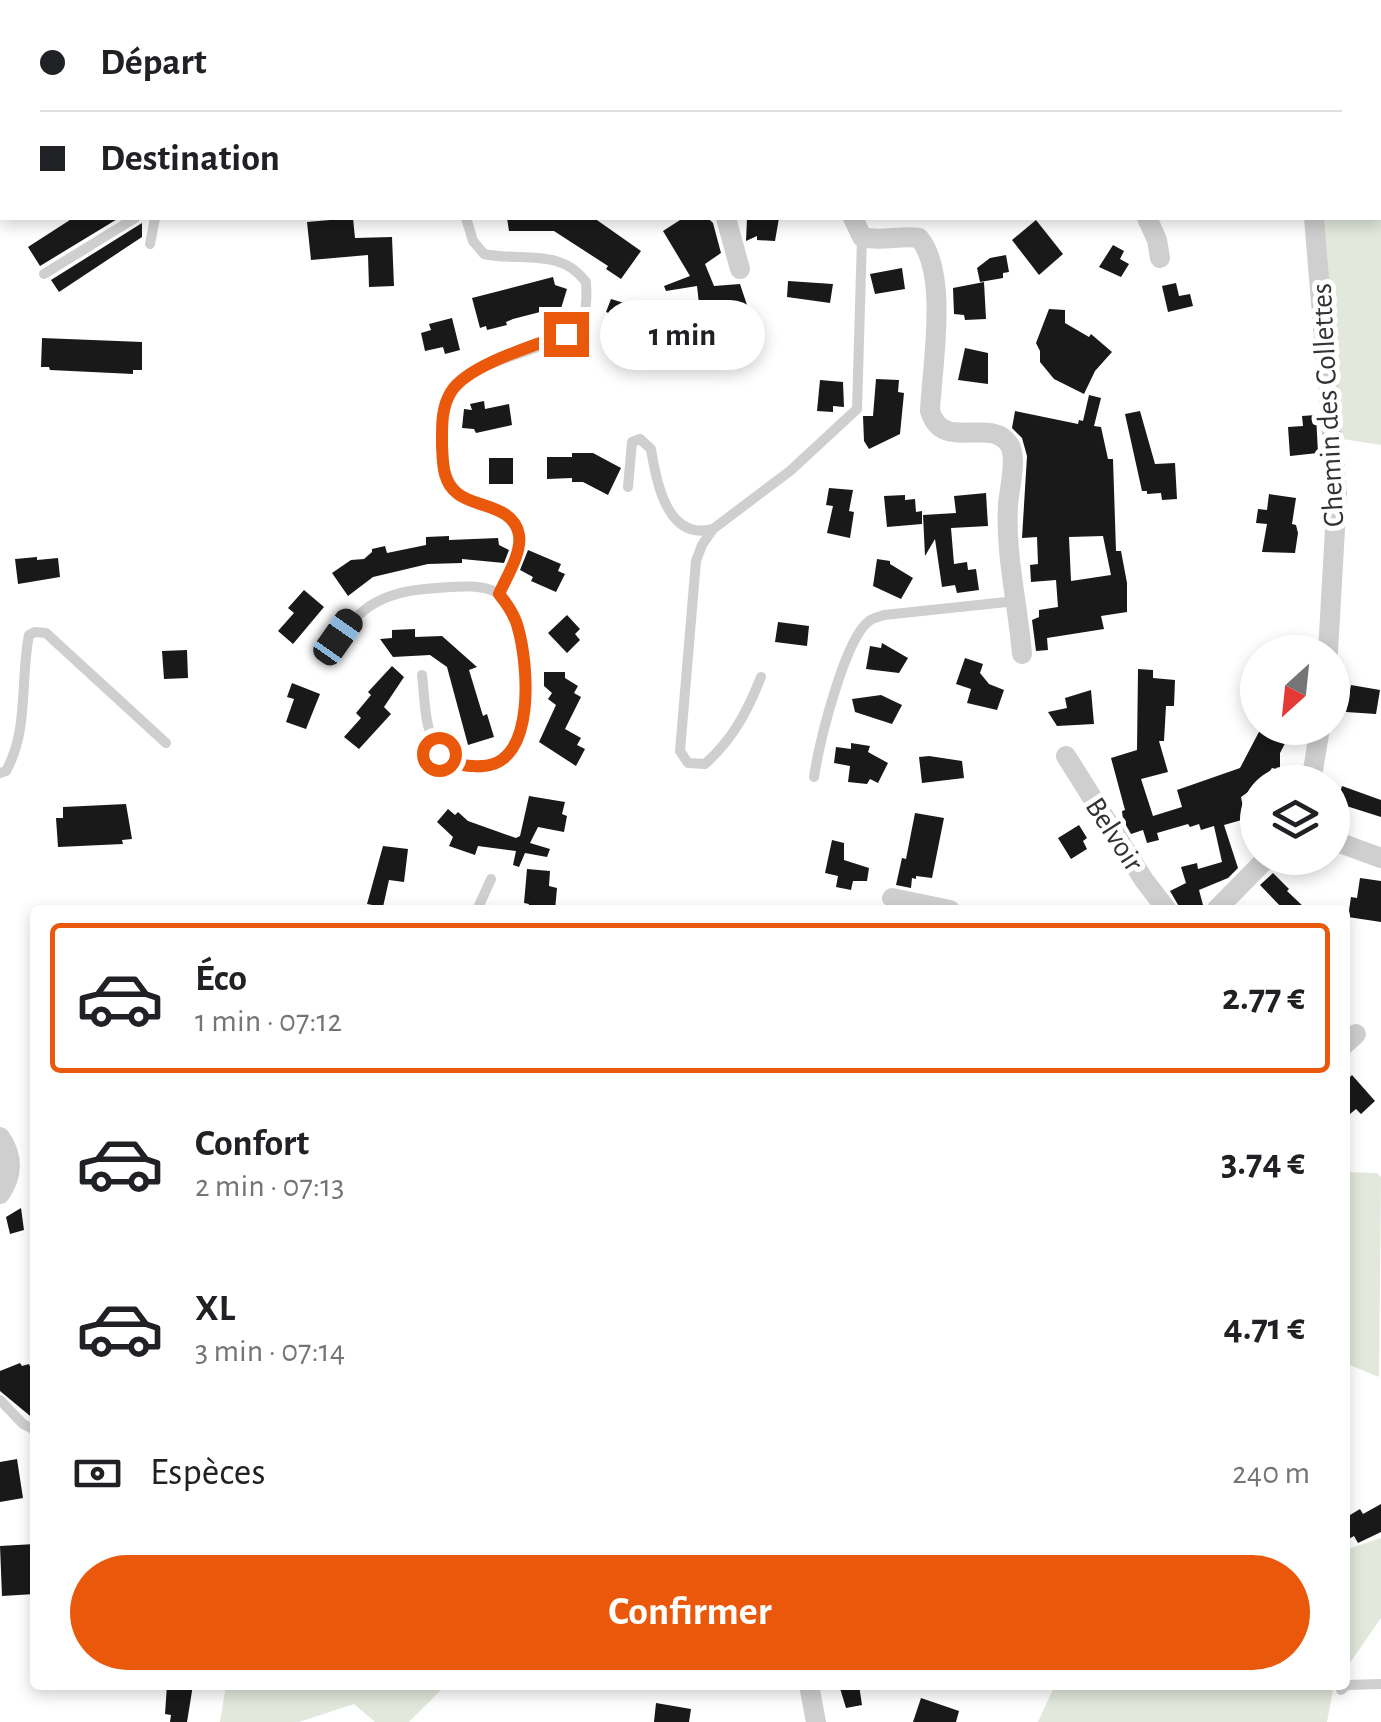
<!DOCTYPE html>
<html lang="fr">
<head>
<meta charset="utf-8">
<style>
  body { margin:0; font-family:"Alegreya Sans",sans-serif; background:#f6f6f6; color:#202124; height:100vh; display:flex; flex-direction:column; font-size:38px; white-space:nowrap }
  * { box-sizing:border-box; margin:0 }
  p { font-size:32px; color:#757577 }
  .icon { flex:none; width:55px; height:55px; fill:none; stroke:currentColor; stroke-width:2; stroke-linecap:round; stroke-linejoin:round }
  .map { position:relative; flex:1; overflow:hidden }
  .side { position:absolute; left:30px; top:905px; width:1320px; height:785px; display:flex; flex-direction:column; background:#fff; border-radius:10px; box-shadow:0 5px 15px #0003 }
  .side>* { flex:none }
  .hud { position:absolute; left:0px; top:0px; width:1382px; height:220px; box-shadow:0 5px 15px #0003; display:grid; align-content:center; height:220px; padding:0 40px; background:#fff }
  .needle { width:65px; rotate:207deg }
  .controls { position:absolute; left:1240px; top:635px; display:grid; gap:20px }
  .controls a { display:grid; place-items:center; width:110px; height:110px; border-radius:50%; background:#fff; box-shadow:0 5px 15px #0003; font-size:50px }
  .end { position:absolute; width:45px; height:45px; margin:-22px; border:12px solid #ea580c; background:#fff; box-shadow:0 0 0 5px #fff }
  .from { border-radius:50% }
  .bubble { position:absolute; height:70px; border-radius:35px; background:#fff; box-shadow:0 5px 15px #0003; font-size:32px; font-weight:600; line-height:70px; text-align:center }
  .car { position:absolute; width:30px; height:60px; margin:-30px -15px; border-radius:12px; box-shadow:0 0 8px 2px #0007; background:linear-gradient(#222 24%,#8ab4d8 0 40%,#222 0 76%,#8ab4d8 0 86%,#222 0) }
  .hud b { display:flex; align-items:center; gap:35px; height:95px; font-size:38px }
  .hud b+b { border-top:2px solid #e0e0e0 }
  .hud i { width:25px; height:25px; background:#202124 }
  ul { padding:18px 0 0; list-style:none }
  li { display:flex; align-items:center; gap:30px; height:150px; margin:0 20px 15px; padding:0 20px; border:5px solid transparent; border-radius:10px }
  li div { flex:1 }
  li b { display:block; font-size:38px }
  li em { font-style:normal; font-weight:600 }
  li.on { border-color:#ea580c }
  li>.icon { width:90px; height:90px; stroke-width:1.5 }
  .pay { display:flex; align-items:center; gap:25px; height:110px; padding:0 40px; font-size:38px }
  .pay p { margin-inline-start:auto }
  .action { display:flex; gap:20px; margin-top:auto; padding:20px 40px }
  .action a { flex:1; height:115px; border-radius:60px; background:#ea580c; color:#fff; font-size:40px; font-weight:600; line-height:115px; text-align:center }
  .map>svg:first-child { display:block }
  .green { fill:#e2e8dc }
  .building { fill:#191919; fill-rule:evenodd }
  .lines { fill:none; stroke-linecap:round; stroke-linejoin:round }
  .service { stroke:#cfcfcf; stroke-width:10 }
  .minor { stroke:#cfcfcf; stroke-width:20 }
  .tertiary { stroke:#cfcfcf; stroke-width:25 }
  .route { stroke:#ea580c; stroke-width:12 }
  .labels { text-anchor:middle; stroke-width:10; stroke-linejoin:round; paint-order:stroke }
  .street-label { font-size:30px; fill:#323232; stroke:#fff }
</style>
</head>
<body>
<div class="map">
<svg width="1381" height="1722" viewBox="0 0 1381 1722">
  <rect width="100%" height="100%" fill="#fff"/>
  <path class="green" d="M1381 98V445L1342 439 1318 218H1380Z
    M1345 1172 1377 1173 1381 1177 1379 1377 1345 1363Z
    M1381 1538V1618L1345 1670V1550Z
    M226 1685H446L409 1722H375L354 1704 299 1722H220Z
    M1055 1685H1334L1327 1722H1038Z"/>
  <path class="building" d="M73 218H119L40 266 28 247Z
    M353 218 355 238 392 237 394 286 369 287 368 255 311 260 307 222Z
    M507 218H594L641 251 621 279 606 269 608 266 554 231H509Z
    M708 218 713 223 721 253 705 264 714 286 740 284 748 308 747 327 702 331 697 286 666 291 664 286 690 276 663 231 680 220Z
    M747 218H779L775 241 757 240V236L746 241Z
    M1036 220 1063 254 1039 275 1012 240Z
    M142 223V237L59 292 51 280Z
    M1113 245 1124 251 1120 259 1129 264 1121 277 1099 267Z
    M1006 255 1009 272 1003 273V278L980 282 977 268 990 258Z
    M902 268 905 289 875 294 870 274Z
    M553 277 555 285 567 289 559 315 544 311 513 319 506 322 507 325 487 330 486 326 480 328 472 298Z
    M788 281 833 284 830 303 787 297Z
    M984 282 986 319 965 320 964 315 954 314 953 288Z
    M1176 283 1179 296 1190 294 1193 306 1168 312 1162 286Z
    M611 299 640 308 637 316 648 320 642 337 617 328 620 317 606 312Z
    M1049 309 1065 310V323L1089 337 1091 334 1112 352 1095 371 1084 394 1054 379 1040 362V351L1036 343Z
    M452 318 460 350 445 354 443 347 425 351 421 333 431 330 429 324Z
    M42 338 142 342V370H133V374L50 370 49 367H41Z
    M965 348 988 353V384L958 380Z
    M876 379 899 380 898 392 904 393 900 434 869 449 864 441 863 416H873Z
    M820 380 843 382 844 407 833 406V412L817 411Z
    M1089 395 1101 398 1094 426 1101 427 1108 459H1113L1116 551H1121L1127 583V612L1101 616 1104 629 1047 638 1048 650 1036 651 1032 620 1039 617V610L1058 607 1056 580 1031 582 1030 565 1038 564 1037 537 1022 538 1027 456 1022 438 1012 428 1015 411 1078 424 1079 420 1083 421ZM1103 536 1111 575 1071 581 1069 537Z
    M484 401 485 409 509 404 512 425 476 433 474 429 462 428 464 409 472 410 470 404Z
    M1140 411 1155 464 1175 463 1177 499 1162 500 1161 493 1147 494V491H1142L1125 414Z
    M1316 415 1318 453 1290 456 1288 427 1303 426 1302 416Z
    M572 453H593L621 468 608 495 583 482H572V478L547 479V457H572Z
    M489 458H513V484H489Z
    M829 488 853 490 849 511 854 512 850 538 827 533 833 506 826 505Z
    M986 493 988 526 951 528 954 564 967 562 968 570 976 569 979 590 957 593 955 585 942 587 935 539 925 556 923 515 956 513 954 496Z
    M1269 494 1296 498 1292 524 1296 525 1298 533 1295 553 1262 552 1267 524 1256 523 1258 509 1267 510Z
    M905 495V500L915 499 916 512 922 511V524L887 527 884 496Z
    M449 536V540L498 538 499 545 509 550 504 563 462 559V563L428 564 373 577 348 596 332 573 351 560 364 559 372 552V549L385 546 387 553 426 545V537Z
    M528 550 561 564 558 571 565 574 556 592 531 581 533 577 520 570Z
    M37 557V560L58 558 60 577 18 584 15 559Z
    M877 559 890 561V564L913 578 901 599 873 586Z
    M304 590 324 607 293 644 278 631 294 613 288 608Z
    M567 615 580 629 575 634 580 640 567 653 548 633Z
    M778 622 809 626 807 646 775 642Z
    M415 629V637L442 636 477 667 469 670 483 716 487 714 494 737 468 745 447 667 430 655 393 657 380 639 392 638V630Z
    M882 643 908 658 899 673 866 669 870 646 881 648Z
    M187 650 188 678 164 679 162 651Z
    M965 658 983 664 980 673 989 684 1004 690 997 710 967 703 971 689 956 684Z
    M392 666 404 677 384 707 391 714 359 749 344 737 361 718 356 713 371 695 368 692Z
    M1138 669 1153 670V678L1175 680 1174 706H1166L1164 741H1159L1168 772 1141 779 1153 816 1182 807 1177 790 1240 768 1261 728H1293L1280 753V770L1272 768 1262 782 1241 797 1245 819 1224 825 1238 868 1228 878 1199 890 1203 905 1198 910H1181L1170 891 1186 883 1181 867 1197 863 1198 869 1222 862 1214 826 1201 830 1199 824 1190 827 1188 824 1157 833 1159 840 1147 843 1143 830 1131 834 1123 820 1122 811 1125 810 1111 758 1137 750Z
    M544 672H565V678L578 686 574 693 581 697 565 729 581 738 577 745 585 749 576 766 539 742 556 705 548 699 552 693 544 686Z
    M292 683 320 694 306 729 286 722 294 699 287 697Z
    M1351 685 1380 690 1376 714 1346 712Z
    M1091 690 1094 724 1057 726 1048 712 1067 708 1065 698Z
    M881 695 902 705 892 724 855 712 852 699Z
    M851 743 870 746 868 752 888 763 878 783 870 779 867 784 848 782 850 766 834 763 836 747 851 749Z
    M929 756 962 761 964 778 922 783 919 757Z
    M1342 786 1381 800V817L1337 803Z
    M529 796 565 802 562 814 567 816 564 832 538 827 530 843 550 849 547 857 525 853 519 867 513 865 516 851 478 846 475 855 449 846 453 837 437 822 448 809 455 815 458 812 468 821 516 838 520 836Z
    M126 804 132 839 122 840 123 844 58 847 56 818H63V807Z
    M915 813 944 818 932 878 916 876V879L912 878 911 888 896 885 902 858 906 859Z
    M1079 825 1087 838 1083 841 1087 849 1071 859 1058 838Z
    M832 840 844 843V860L869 868 867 881H853L851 890 836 887 838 876 825 873Z
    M383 846 408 849 404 882 389 880 383 907 367 904Z
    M527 869 550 871 549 886 557 888 555 910H528L529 904 524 903Z
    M1273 873 1289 889 1287 891 1307 910H1284L1260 885Z
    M1360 878 1381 881V922L1348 917 1351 897 1357 898Z
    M1352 1075 1375 1101 1361 1114 1356 1109 1345 1118V1082Z
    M21 1208 24 1230 10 1234 6 1217Z
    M20 1363 22 1366 29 1364 35 1379V1420L0 1391V1371Z
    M17 1459 23 1498 0 1502V1462Z
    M1381 1504V1532L1358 1543 1354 1536 1345 1541V1518L1360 1509 1363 1514Z
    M35 1544V1594L2 1596 0 1546Z
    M167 1685H193L187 1722H170L171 1715 165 1714Z
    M839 1685H859L862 1705 846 1708Z
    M921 1698 959 1711 956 1722H913Z
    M656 1703 691 1709 689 1722H654Z"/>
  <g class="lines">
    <path class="service" d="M229 0V2
      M1380 128 1381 127
      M1380 175 1381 176
      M466 218 473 241 484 254C521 262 560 247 586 282 586 292 588 303 584 312 567 357 474 350 450 394 441 410 442 428 442 446 444 528 512 487 519 536 521 553 506 578 499 594
      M150 244 155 218
      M44 274 135 218
      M628 487 632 442 640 439 651 449C656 481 667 541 712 529
      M325 656C359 608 376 592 436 588 453 587 482 583 497 593 529 613 533 706 518 737 513 748 503 761 492 765 475 771 446 765 437 749 424 727 425 699 422 675
      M761 677C747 712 733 739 705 764L688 763 680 751 696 561 702 545 713 529 790 471 857 409 862 238
      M0 773 6 771C29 730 20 680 29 635L35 632 46 633 166 743
      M814 777C819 744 844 640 869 621 873 618 879 617 884 615L1016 601
      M477 910 491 879
      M0 1400 23 1424 35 1430
      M1341 1690 1347 1685 1381 1684"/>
    <path class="minor" d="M632 0 633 2
      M823 0 827 2
      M1125 0V2
      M1380 35H1381
      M1380 88 1381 87
      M726 218 740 269
      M853 218 862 237C882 242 899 235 919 238 949 273 932 366 930 411 943 453 989 416 1009 444 1018 457 1009 489 1008 505 1005 554 1018 605 1022 654
      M1147 218 1157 240 1160 258
      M1314 218 1337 494 1328 652
      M1066 756 1144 880 1167 910
      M1311 782 1320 728
      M1332 840 1381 858
      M892 898 950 910
      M1216 910 1267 858
      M1345 1044 1356 1034
      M0 1137C13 1156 13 1175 0 1194
      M809 1685 816 1722"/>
    <path class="tertiary" d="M546 2 558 0
      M0 190 2 188"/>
  </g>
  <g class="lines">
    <path class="route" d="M439 754C453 764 465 767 483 766 537 763 528 663 518 628 515 615 507 604 499 594 506 578 522 553 519 535 514 505 476 508 458 494 442 482 443 463 442 445 442 427 441 408 451 392 467 365 536 345 566 334"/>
  </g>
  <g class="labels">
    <g class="street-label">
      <text transform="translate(1327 405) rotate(-93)" y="10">Chemin des Collettes</text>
      <text transform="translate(1115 834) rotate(57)" y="10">Belvoir</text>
    </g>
  </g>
</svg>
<div class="controls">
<a><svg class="needle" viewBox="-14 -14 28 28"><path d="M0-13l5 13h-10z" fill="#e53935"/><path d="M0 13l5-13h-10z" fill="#757577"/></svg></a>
<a><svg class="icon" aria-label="layers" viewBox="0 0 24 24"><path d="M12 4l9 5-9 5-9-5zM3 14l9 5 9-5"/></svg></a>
</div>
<i class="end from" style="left:439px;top:754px"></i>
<i class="end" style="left:566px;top:334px"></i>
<div class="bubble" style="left:600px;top:300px;width:165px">1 min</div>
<i class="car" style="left:338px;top:637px;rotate:35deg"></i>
<div class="hud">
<b><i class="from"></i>Départ</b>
<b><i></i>Destination</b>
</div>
<section class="side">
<ul>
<li class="on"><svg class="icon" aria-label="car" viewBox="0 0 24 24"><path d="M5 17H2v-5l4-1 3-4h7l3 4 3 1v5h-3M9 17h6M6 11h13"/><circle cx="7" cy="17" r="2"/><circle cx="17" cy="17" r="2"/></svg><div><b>Éco</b><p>1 min · 07:12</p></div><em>2.77 €</em></li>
<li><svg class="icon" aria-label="car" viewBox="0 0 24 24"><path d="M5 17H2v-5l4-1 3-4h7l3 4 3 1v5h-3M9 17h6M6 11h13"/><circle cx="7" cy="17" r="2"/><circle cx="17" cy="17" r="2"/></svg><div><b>Confort</b><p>2 min · 07:13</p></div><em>3.74 €</em></li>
<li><svg class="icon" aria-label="car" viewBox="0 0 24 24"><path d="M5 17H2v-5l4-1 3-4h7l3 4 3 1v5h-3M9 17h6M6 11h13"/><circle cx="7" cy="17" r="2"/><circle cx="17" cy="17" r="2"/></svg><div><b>XL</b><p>3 min · 07:14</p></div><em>4.71 €</em></li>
</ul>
<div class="pay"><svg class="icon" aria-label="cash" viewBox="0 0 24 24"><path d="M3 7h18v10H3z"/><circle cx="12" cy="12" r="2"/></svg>Espèces<p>240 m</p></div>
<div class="action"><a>Confirmer</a></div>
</section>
</div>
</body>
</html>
